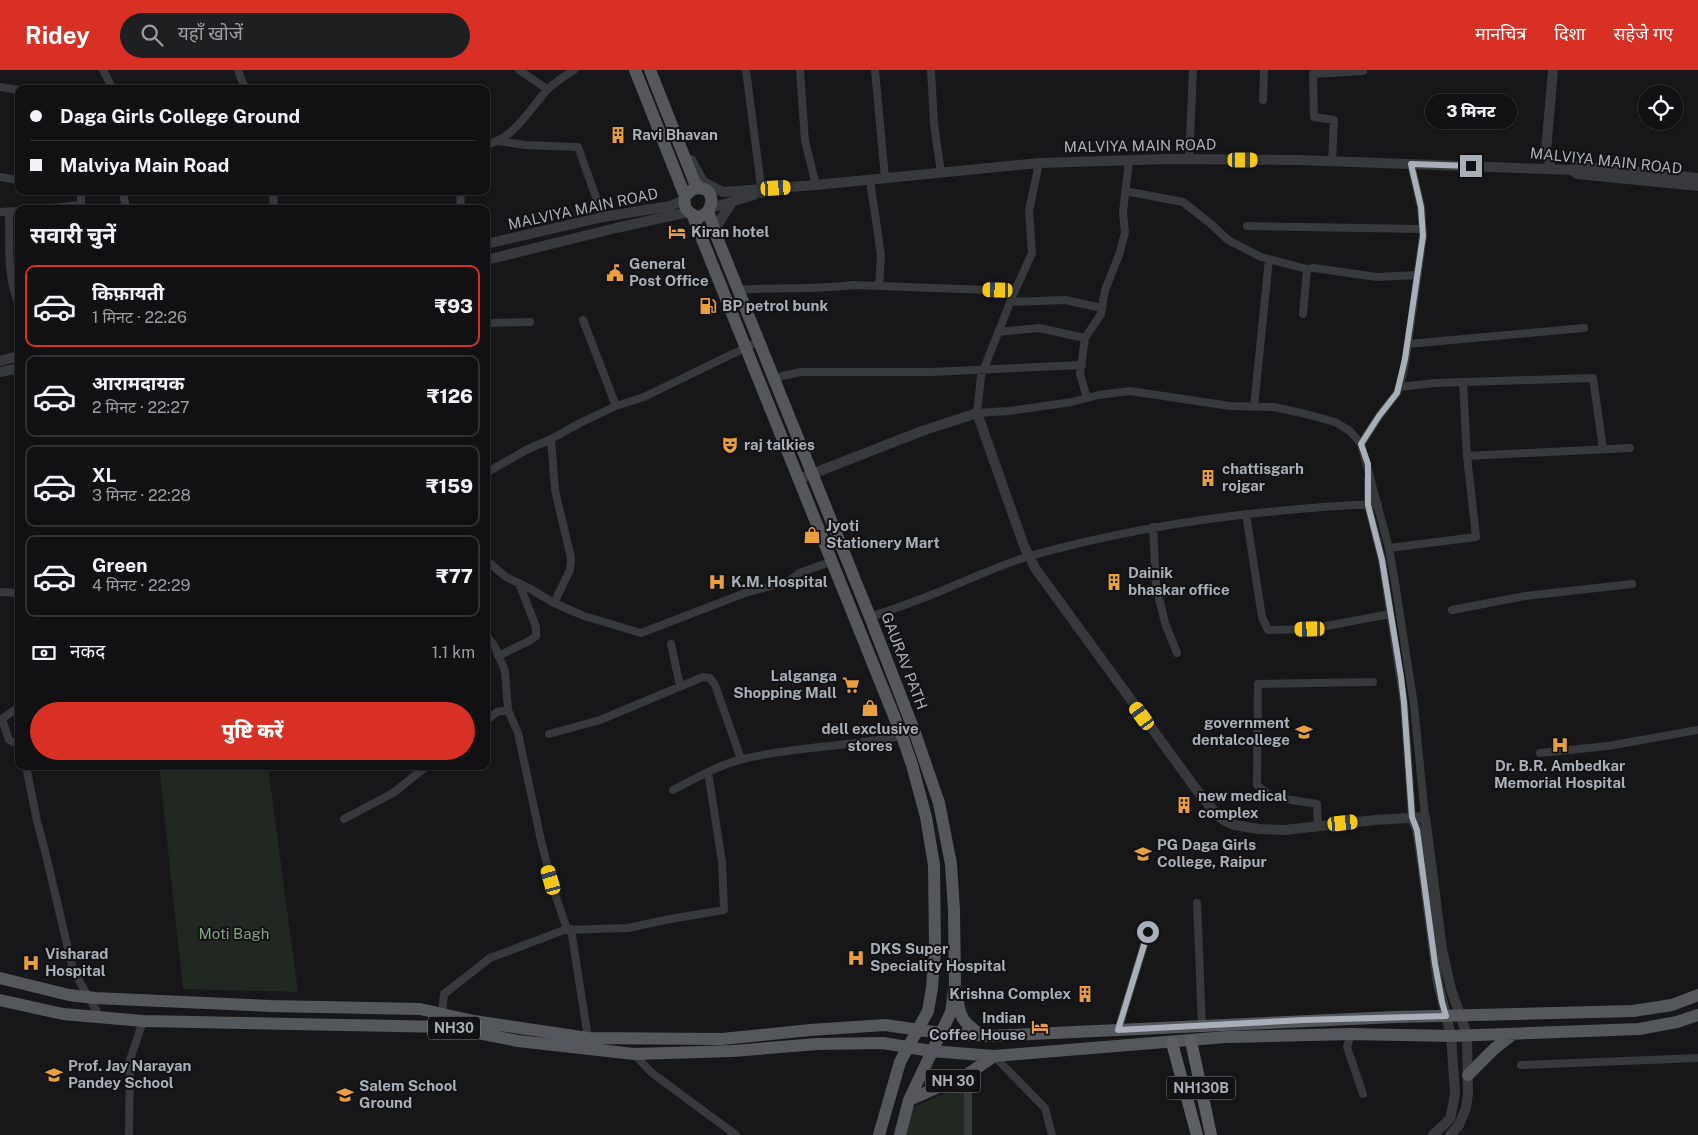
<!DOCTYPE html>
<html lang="hi">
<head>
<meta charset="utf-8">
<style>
  body { margin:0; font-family:"Public Sans","Noto Sans Devanagari",sans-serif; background:#1e1f21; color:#f1f3f6; height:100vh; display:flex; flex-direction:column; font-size:19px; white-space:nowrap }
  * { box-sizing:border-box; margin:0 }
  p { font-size:16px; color:#9c9da0 }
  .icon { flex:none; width:28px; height:28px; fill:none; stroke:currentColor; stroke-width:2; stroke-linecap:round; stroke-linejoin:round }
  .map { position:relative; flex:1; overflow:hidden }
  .panel { position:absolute; left:15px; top:135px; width:475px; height:565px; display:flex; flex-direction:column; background:#111113; border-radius:10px; box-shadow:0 1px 4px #0004,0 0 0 1px #303133 }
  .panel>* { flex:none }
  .hud { position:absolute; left:15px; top:15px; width:475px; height:110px; border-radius:10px; box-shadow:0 1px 4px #0004,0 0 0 1px #303133; display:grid; align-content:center; height:110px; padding:0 15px; background:#111113 }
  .fabs { position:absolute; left:1638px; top:15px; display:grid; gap:10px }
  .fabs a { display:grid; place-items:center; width:45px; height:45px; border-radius:50%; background:#111113; box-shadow:0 1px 4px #0004,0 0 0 1px #303133; font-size:25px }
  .end { position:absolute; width:22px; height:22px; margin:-11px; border:6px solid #a9afb8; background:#111; box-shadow:0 0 0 2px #111 }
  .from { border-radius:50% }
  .bubble { position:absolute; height:35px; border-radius:18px; background:#111113; box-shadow:0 1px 4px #0004,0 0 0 1px #303133; font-size:16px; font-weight:800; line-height:35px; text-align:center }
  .car { position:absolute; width:15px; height:30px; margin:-15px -8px; border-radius:6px; box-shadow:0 0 4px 1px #0007; background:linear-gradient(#f5c518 24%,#345 0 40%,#f5c518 0 76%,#345 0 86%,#f5c518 0) }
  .hud b { display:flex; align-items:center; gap:18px; height:48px; font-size:19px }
  .hud b+b { border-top:1px solid #303133 }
  .hud i { width:12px; height:12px; background:#f1f3f6 }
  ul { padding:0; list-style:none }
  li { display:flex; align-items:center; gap:15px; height:82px; margin:0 10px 8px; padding:0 5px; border:2px solid #303133; border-radius:10px }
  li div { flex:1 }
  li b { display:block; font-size:19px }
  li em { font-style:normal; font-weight:800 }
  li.selected { border-color:#d93025 }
  li>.icon { width:45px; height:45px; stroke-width:1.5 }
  h2 { padding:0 15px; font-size:22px; line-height:60px }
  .pay { display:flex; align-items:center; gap:12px; height:55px; padding:0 15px; font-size:19px }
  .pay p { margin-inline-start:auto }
  .button { display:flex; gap:10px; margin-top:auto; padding:10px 15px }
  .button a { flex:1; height:58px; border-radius:30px; background:#d93025; color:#fff; font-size:20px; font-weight:800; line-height:58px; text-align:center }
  header { display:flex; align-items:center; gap:30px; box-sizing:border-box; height:70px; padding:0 25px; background:#d93025; color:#fff }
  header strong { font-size:24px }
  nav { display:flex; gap:28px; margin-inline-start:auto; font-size:18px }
  .search { width:350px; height:45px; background:#1e1f21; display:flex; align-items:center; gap:12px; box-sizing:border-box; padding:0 18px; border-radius:28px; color:#9c9da0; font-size:19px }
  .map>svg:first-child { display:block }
  .green { fill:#212821 }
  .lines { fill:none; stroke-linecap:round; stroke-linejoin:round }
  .minor { stroke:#38393d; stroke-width:8 }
  .tertiary { stroke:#38393d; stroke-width:10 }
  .primary { stroke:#54575c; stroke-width:12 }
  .trunk { stroke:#5c6065; stroke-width:12 }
  .route { stroke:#a9afb8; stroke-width:6 }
  .labels { text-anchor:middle; stroke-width:4; stroke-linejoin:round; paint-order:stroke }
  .shield { fill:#121214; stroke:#7c8087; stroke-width:1 }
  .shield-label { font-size:14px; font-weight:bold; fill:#a9afb8 }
  .poi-label { font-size:15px; font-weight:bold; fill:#a9afb8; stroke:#121214; text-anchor:start }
  .street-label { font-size:15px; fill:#a9afb8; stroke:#121214 }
  .park-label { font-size:15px; fill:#83a282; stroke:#121214 }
</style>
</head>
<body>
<header>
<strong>Ridey</strong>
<div class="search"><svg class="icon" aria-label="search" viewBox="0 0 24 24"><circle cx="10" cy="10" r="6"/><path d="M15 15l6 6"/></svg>यहाँ खोजें</div>
<nav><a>मानचित्र</a><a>दिशा</a><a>सहेजे गए</a></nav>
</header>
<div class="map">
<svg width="1698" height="1065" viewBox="0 0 1698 1065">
  <rect width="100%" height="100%" fill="#171719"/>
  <path class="green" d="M159 696H268L298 922 183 919Z
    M964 1015V1065H904L911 1038Z"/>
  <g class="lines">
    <path class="minor" d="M103 0 113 19
      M238 0 245 19
      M519 0 547 19
      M746 0 762 124
      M800 0 805 71 816 115
      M875 0 885 108
      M931 0 934 54 941 103
      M0 17 19 20
      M1263 30 1264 0
      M499 71 525 75 578 77 603 147
      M486 74C511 72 531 38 546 21 553 13 565 6 574 0
      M1189 89 1193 0
      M1332 92 1334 50 1314 47 1313 4 1363 1V0
      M1039 93 1029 141 1032 183 1013 225 981 306 977 343 1009 341 1072 332 1099 325 1130 321 1230 336 1274 337 1306 344 1335 352 1350 361 1361 374 1389 478 1396 519 1414 635 1425 747
      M0 107 19 110
      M870 110 881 185 879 216
      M123 121 126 139
      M273 121 274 139
      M460 121 461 139
      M1125 121 1183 132 1211 154 1228 170 1261 187 1307 199
      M42 139 81 135V121
      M0 142 19 141
      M9 142C10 171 6 207 19 234
      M1247 156 1422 159
      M738 220C776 217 815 220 853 215L1015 221
      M1010 232 1065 230 1102 238
      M1303 244 1307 199 1314 198 1377 207 1418 205
      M583 250 616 336
      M486 253 530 252
      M998 262 1039 258 1085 268
      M1408 274 1584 258
      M774 308 800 302H931L1082 295
      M1399 317 1435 313 1593 308 1603 379
      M1087 328 1080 304 1085 268 1101 244 1105 220 1119 185 1125 163 1123 142 1129 91
      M1254 337 1269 189
      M551 369 555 420 571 488 570 500 554 533
      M1361 374 1379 346 1397 323 1403 304 1408 274 1423 166 1421 137 1411 94
      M1467 386 1630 378
      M486 403 526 380 551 369 580 353 616 336 644 327 759 271
      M1368 409V435L1382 490 1404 633 1412 747
      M1246 444 1262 547 1268 560 1310 559 1390 544
      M1153 457 1156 515 1165 553 1177 583
      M1389 478 1476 467 1467 386 1463 312
      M486 490 506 507 529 518 554 533 584 546 641 563 745 523 789 511 799 503 833 491
      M0 522 19 523
      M1452 540 1525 526 1632 514
      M870 547C891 540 911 533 931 525 964 512 996 496 1030 486 1143 454 1260 439 1378 434
      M486 565 495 577 505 601 508 640 518 663 542 775 556 827 567 859
      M671 574 680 616
      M498 586 529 571 536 566V557L519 513
      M0 650 19 637
      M486 651 497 642 508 640
      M0 652H3L9 670 19 675
      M549 664 600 650 703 607 710 608 715 615 741 689
      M1540 683 1608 676 1698 660
      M26 696 37 751 46 785 73 900 100 947
      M673 720C696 708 718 695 743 689 796 676 852 677 905 665
      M344 749 393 723 427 696
      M1318 756 1317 734 1272 727 1257 715 1258 614 1373 612
      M1197 833 1202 955
      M571 859 588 968
      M442 944 444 924 490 888 564 860 628 858 670 849 724 840 722 792 708 702
      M1118 960 1148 862
      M1351 964 1347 977 1363 1024
      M634 984 652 1003 736 1065
      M994 986 1045 1038 1052 1065
      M1521 995 1698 988
      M968 1004V1065
      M129 1065 130 990 143 951"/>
    <path class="tertiary" d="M691 90 703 112 723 122 816 115 1039 93 1168 89 1297 90 1572 100 1577 104 1698 116
      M1551 99 1546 81 1553 0
      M1572 100 1577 96 1698 108
      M711 138 754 125
      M716 165 718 154 732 132
      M486 174 603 147 670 136 684 130
      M486 190 616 158 688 142
      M0 291 19 286
      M0 302 19 298
      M799 409 922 361 977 343 1024 476 1035 498 1196 719 1217 745 1225 751 1234 755 1259 759 1284 760 1375 750 1425 747 1442 879 1451 919 1467 965 1468 1023 1466 1038 1459 1055 1450 1065
      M1412 747 1417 760 1421 785 1438 913 1451 966 1455 1023 1453 1035 1450 1049 1433 1065"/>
    <path class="primary" d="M635 0 685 126C684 132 684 137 688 141 708 163 726 112 693 119L685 126
      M650 0 694 111 699 118
      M708 141 716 165 870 547 915 663 939 733 951 794 954 840 955 914 951 942 916 1015 909 1030 900 1065
      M692 144 902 666 912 695 926 747 934 795 935 879 932 918 928 941 900 992 879 1065
      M0 908 69 925 95 928 270 936 420 939 474 951 588 968 722 969 810 960 885 955 941 963 990 966 1395 947 1633 941 1672 935 1698 925
      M957 926C960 949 963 952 981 965
      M0 930 63 944 143 951 448 957 518 971 634 984 733 981 817 974 883 973 931 981 994 986 1226 967 1351 964 1451 966 1639 959 1677 952 1698 945
      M1468 1005 1494 979 1513 964
      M909 1030 968 1004 994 986"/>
    <path class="trunk" d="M1191 971 1211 1065
      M1172 973 1197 1065"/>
  </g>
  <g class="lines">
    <path class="route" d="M1148 862 1118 960 1304 950 1446 946 1442 932 1435 894 1417 760 1412 747 1404 633 1401 607 1382 490 1368 435V394L1361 374 1379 346 1397 323 1405 289 1423 166 1421 137 1411 94 1471 96"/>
  </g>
  <defs>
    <g id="building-bare" transform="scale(1.35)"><path d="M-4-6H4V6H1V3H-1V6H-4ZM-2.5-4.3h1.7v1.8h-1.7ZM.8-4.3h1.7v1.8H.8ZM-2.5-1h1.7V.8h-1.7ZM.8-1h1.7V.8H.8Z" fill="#e99e3f" stroke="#121214" stroke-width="2.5" paint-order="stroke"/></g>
    <g id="hotel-bare" transform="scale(1.35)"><path d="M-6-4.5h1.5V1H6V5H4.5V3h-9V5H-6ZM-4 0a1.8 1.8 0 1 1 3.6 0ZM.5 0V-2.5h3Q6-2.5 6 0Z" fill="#e99e3f" stroke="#121214" stroke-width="2.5" paint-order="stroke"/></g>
    <g id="civic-bare" transform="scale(1.35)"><path d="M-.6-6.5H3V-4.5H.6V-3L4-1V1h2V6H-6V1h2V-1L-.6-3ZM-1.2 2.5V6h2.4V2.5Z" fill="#e99e3f" stroke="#121214" stroke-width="2.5" paint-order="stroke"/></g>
    <g id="fuel-bare" transform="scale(1.35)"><path d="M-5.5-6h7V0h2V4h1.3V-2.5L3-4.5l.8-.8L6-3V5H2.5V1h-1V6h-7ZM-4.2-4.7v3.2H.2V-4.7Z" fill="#e99e3f" stroke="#121214" stroke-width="2.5" paint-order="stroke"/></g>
    <g id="theatre-bare" transform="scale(1.35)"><path d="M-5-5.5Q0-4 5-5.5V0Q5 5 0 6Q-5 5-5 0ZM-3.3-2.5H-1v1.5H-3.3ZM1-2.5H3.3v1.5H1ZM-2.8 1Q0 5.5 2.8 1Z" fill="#e99e3f" stroke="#121214" stroke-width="2.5" paint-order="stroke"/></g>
    <g id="shop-bare" transform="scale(1.35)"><path d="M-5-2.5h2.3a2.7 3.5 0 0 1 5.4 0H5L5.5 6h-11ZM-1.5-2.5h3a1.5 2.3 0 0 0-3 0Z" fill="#e99e3f" stroke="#121214" stroke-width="2.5" paint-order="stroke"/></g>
    <g id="hospital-bare" transform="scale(1.35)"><path d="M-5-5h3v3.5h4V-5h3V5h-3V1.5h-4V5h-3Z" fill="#e99e3f" stroke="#121214" stroke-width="2.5" paint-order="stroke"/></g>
    <g id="supermarket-bare" transform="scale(1.35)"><path d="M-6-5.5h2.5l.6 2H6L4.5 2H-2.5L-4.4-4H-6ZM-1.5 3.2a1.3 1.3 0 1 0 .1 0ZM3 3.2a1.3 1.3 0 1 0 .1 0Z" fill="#e99e3f" stroke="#121214" stroke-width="2.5" paint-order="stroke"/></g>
    <g id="university-bare" transform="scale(1.35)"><path d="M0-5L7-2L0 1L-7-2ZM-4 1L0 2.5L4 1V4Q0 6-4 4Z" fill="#e99e3f" stroke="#121214" stroke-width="2.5" paint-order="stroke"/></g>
    <g id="school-bare" transform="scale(1.35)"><path d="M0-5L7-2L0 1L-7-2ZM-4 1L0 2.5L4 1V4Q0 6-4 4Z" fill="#e99e3f" stroke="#121214" stroke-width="2.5" paint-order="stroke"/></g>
  </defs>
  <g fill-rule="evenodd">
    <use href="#building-bare" x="618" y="65"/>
    <use href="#hotel-bare" x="677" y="162"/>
    <use href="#civic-bare" x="615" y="203"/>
    <use href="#fuel-bare" x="708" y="236"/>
    <use href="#theatre-bare" x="730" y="375"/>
    <use href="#building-bare" x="1208" y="408"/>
    <use href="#shop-bare" x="812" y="465"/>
    <use href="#hospital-bare" x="717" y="512"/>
    <use href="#building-bare" x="1114" y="512"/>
    <use href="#supermarket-bare" x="851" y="615"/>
    <use href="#shop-bare" x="870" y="638"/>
    <use href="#university-bare" x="1304" y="662"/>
    <use href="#hospital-bare" x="1560" y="675"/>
    <use href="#building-bare" x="1184" y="735"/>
    <use href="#university-bare" x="1143" y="784"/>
    <use href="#hospital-bare" x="856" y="888"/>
    <use href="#hospital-bare" x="31" y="893"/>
    <use href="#building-bare" x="1085" y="924"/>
    <use href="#hotel-bare" x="1040" y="957"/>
    <use href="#school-bare" x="54" y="1005"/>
    <use href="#school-bare" x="345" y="1025"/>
  </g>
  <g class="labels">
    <g class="shield">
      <rect x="428" y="946.5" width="52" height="23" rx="4"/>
      <rect x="925.5" y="999.5" width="55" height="23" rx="4"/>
      <rect x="1167" y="1006.5" width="68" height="23" rx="4"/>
    </g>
    <g class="shield-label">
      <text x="454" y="963">NH30</text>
      <text x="953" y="1016">NH 30</text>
      <text x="1201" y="1023">NH130B</text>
    </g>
    <g class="poi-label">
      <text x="632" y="70">Ravi Bhavan</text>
      <text x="691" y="167">Kiran hotel</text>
      <text x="629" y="199">General<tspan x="629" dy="17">Post Office</tspan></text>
      <text x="722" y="241">BP petrol bunk</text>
      <text x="744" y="380">raj talkies</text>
      <text x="1222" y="404">chattisgarh<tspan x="1222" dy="17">rojgar</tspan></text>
      <text x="826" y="461">Jyoti<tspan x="826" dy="17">Stationery Mart</tspan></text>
      <text x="1128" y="508">Dainik<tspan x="1128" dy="17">bhaskar office</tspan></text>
      <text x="731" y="517">K.M. Hospital</text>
      <text x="837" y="611" text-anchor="end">Lalganga<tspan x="837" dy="17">Shopping Mall</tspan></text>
      <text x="1290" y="658" text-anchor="end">government<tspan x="1290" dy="17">dentalcollege</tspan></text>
      <text x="870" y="664" text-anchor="middle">dell exclusive<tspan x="870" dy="17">stores</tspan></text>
      <text x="1560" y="701" text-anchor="middle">Dr. B.R. Ambedkar<tspan x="1560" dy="17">Memorial Hospital</tspan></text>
      <text x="1198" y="731">new medical<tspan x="1198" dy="17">complex</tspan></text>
      <text x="1157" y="780">PG Daga Girls<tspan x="1157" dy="17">College, Raipur</tspan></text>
      <text x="870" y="884">DKS Super<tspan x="870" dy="17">Speciality Hospital</tspan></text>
      <text x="45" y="889">Visharad<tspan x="45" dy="17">Hospital</tspan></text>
      <text x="1071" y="929" text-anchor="end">Krishna Complex</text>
      <text x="1026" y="953" text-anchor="end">Indian<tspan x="1026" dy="17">Coffee House</tspan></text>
      <text x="68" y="1001">Prof. Jay Narayan<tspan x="68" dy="17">Pandey School</tspan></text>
      <text x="359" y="1021">Salem School<tspan x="359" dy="17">Ground</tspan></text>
    </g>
    <g class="street-label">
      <text transform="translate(1140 76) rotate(-1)" y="5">MALVIYA MAIN ROAD</text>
      <text transform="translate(1606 91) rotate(6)" y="5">MALVIYA MAIN ROAD</text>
      <text transform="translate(583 139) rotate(-12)" y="5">MALVIYA MAIN ROAD</text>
      <text transform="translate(904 591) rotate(69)" y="5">GAURAV PATH</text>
    </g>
    <g class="park-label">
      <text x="234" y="869">Moti Bagh</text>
    </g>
  </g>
</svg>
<div class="fabs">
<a><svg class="icon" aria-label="locate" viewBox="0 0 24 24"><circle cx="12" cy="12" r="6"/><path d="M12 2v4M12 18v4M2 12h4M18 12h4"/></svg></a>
</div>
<i class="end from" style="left:1148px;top:862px"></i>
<i class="end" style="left:1471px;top:96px"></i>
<div class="bubble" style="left:1425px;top:24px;width:92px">3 मिनट</div>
<i class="car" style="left:1243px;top:90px;rotate:90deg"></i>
<i class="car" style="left:776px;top:118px;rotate:87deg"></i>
<i class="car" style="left:998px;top:220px;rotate:271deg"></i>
<i class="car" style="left:1310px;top:559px;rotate:269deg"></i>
<i class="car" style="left:1142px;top:646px;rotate:324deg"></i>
<i class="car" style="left:1343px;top:753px;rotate:84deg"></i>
<i class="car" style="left:551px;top:810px;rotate:344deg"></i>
<div class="hud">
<b><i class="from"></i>Daga Girls College Ground</b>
<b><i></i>Malviya Main Road</b>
</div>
<section class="panel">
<h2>सवारी चुनें</h2>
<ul>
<li class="selected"><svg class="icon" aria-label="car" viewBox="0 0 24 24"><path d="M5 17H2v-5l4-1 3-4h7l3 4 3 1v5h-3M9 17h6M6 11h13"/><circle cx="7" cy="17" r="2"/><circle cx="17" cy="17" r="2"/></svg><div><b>किफ़ायती</b><p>1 मिनट · 22:26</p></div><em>₹93</em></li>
<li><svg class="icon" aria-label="car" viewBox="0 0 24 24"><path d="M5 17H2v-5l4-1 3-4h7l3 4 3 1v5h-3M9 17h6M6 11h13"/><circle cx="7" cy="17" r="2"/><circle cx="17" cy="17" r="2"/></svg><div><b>आरामदायक</b><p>2 मिनट · 22:27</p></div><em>₹126</em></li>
<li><svg class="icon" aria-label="car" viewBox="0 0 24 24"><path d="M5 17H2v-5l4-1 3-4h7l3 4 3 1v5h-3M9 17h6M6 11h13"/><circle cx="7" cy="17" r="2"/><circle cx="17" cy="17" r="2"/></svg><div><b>XL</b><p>3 मिनट · 22:28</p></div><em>₹159</em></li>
<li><svg class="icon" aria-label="car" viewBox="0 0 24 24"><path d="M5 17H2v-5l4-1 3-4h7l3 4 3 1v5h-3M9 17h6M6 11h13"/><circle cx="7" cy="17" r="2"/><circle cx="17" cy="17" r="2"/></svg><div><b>Green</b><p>4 मिनट · 22:29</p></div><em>₹77</em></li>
</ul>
<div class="pay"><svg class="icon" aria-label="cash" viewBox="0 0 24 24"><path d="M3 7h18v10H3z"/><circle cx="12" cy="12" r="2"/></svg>नकद<p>1.1 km</p></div>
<div class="button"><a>पुष्टि करें</a></div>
</section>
</div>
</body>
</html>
